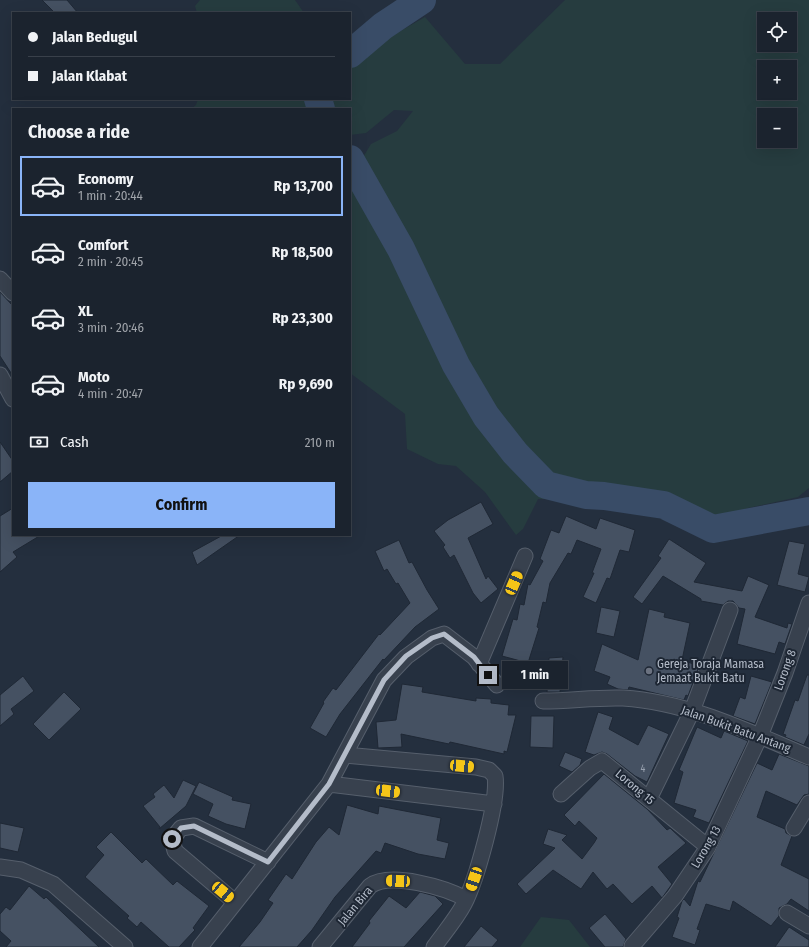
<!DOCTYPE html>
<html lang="en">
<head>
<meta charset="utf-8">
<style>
  body { margin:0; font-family:"Fira Sans Condensed",sans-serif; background:#242b36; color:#f1f3f6; height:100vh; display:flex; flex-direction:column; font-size:15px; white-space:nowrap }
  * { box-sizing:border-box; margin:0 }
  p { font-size:13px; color:#a0a4aa }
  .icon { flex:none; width:22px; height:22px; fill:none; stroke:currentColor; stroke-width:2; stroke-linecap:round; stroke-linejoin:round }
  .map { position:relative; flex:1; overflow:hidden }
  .drawer { position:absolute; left:12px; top:108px; width:339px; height:428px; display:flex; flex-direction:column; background:#1b232e; border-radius:0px; box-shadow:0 4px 16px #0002,0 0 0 1px #39404a }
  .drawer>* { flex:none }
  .banner { position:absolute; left:12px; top:12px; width:339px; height:88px; border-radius:0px; box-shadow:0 4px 16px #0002,0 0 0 1px #39404a; display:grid; align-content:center; height:88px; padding:0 16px; background:#1b232e }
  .fabs { position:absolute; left:757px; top:12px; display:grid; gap:8px }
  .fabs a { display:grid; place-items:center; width:40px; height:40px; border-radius:0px; background:#1b232e; box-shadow:0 4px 16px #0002,0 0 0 1px #39404a; font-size:20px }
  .end { position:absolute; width:18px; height:18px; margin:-9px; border:5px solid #b4bcc9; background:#111; box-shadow:0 0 0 2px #111 }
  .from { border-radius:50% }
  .bubble { position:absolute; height:28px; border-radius:0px; background:#1b232e; box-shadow:0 4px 16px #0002,0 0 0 1px #39404a; font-size:13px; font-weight:700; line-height:28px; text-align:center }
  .car { position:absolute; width:12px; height:24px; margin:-12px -6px; border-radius:5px; box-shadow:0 0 3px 1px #0007; background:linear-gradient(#f5c518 24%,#345 0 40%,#f5c518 0 76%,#345 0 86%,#f5c518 0) }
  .banner b { display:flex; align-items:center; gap:14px; height:38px; font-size:15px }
  .banner b+b { border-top:1px solid #39404a }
  .banner i { width:10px; height:10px; background:#f1f3f6 }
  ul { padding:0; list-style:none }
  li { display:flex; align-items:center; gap:12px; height:60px; margin:0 8px 6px; padding:0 8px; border:2px solid transparent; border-radius:0px }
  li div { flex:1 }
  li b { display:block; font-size:15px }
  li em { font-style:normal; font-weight:700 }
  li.on { border-color:#8ab4f8 }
  li>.icon { width:36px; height:36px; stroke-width:1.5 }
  h2 { padding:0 16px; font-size:18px; line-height:48px }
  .pay { display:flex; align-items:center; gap:10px; height:44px; padding:0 16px; font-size:15px }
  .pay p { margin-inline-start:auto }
  .primary-button { display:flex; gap:8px; margin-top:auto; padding:8px 16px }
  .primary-button a { flex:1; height:46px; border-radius:0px; background:#8ab4f8; color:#111; font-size:16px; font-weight:700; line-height:46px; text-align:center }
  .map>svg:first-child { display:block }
  .green { fill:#263c3f; fill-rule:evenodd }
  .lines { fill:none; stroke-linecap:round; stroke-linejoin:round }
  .river { stroke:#394c67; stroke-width:28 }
  .building { fill:#455162; stroke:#1f2835 }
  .minor-casing { stroke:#565f6c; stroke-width:17 }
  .minor { stroke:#38414e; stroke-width:15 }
  .route { stroke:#b4bcc9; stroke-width:5 }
  .worship-dot { fill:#6b7280; stroke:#1d2633; stroke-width:1.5 }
  .labels { text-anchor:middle; stroke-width:4; stroke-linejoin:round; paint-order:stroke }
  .number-label { font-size:10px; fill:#98a1af }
  .poi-label { font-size:12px; fill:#b4bcc9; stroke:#1d2633; text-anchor:start }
  .street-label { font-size:12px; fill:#b4bcc9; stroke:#1d2633 }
</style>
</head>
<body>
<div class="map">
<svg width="809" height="947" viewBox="0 0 809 947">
  <rect width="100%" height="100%" fill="#242f3e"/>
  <path class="green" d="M200 0H295L304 13H197L195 6Z
    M565 0H809V488L798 497 748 508 712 520 661 498 538 499 523 529 516 535 485 492 456 466 438 464 407 449 405 414 350 373V179L371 144 397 131 413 111 394 110 366 133 350 135V109H331L332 99H350V70L369 49 425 17 465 64H500ZM764 19H790V45H764ZM764 67H790V93H764ZM764 115H790V141H764Z
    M198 99H316L317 109H191L196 105Z
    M541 917 569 920 590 947H520Z"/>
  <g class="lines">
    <path class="river" d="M350 54 383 26 422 0
      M318 99 321 109
      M350 159 401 249 456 365 486 416 515 453 546 485 586 495 604 496 664 505 713 529 809 511"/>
  </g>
  <path class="building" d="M42 0H67L78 13H55Z
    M0 292 13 306V376L0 356Z
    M0 442 13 461V471L0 482Z
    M481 502 493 524 468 538 486 579 488 576 498 589 481 603 473 593 454 555 450 558 443 547 445 545 434 531 448 520Z
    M13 508V535H41L13 552 17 557 0 572V516Z
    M566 516 596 529 600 518 635 530 629 552 620 550 610 579 607 578 596 603 583 597 594 573H592L601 549 577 540 571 554 568 553 550 583 546 603 543 602 537 627 539 628 528 663 502 656 513 619 517 620 520 604 524 605 528 584 530 585 543 561 540 559 551 530 559 533Z
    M223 535H240L197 565 192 552Z
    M669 539 706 563 694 582 742 591 748 576 769 585 755 617 787 628 788 623 792 624 785 644 779 642 775 654 737 644 745 609 739 608 733 601H728L723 605 701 601V599L663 576 642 604 633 597 661 558 658 556Z
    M399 540 409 563 412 562 427 590 439 609 415 627 384 660 383 659 340 714 326 737 310 728 324 703 323 702 333 688 336 690 379 634 380 635 410 603 398 583 396 584 387 569 384 571 375 551Z
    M789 541 805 544 798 574 809 577 805 592 777 585Z
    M601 607 620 611 614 637 596 633Z
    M649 609 665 613 664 617 690 623 682 660 699 666 688 696 686 695 684 700 629 687 628 690 618 689 607 684 610 677 594 671 602 644 638 660Z
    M563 657 560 692H547L549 658Z
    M807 675H809V734L804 745 785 737 786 735 783 734 795 700 798 701Z
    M23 676 34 691 11 709 14 714 0 726V695Z
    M751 676 772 682 755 724 733 716 740 697 745 699Z
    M402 684 423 687 422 692 476 701V698L491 699V703L509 705 508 715H516L507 752 504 751V754L450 742 449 744 401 734 402 747 378 748 376 722 396 720Z
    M64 692 81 709 49 740 33 724Z
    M598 712 613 717 609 729 638 745 648 725 669 734 647 782 635 776 607 754 602 752 594 755 585 752Z
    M531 716H554L553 748 530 747Z
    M697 727 721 738 724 731 748 741 709 823 693 817 696 810 674 803 683 772 679 770Z
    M565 752 582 759 580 765 572 772 559 766Z
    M779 754 809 766V794L804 795 797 805 766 791 757 817 785 829 786 833 792 836 781 865 809 879V911L791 899 787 904 779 908V916L771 926 733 901 730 911 706 904 697 929 700 930 695 945 672 937 679 918 677 917 682 901 684 899 690 906 698 881 700 882 757 763 772 770Z
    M604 774 647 809 667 830 670 828 686 843 658 867 672 884 662 898 652 886 632 904 613 884 607 889 593 872 581 889 553 870 526 894 517 884 555 848 543 844 548 829 567 835 562 840 582 859 594 843 597 838 579 821 575 826 564 815Z
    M183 780 196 786 186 806 159 829 160 827 143 806 155 797 153 794 164 785 174 798Z
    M199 782 233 797 232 800 251 804 245 829 226 824 208 816 213 804 193 794Z
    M347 805 378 814 379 806 441 818 437 840 449 843 445 859 418 854 385 843 381 853 376 851 335 897 312 930 297 947H239L260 922 273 903 268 900 286 874 292 879 316 842 329 827 339 835Z
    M0 823 24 828 18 852 0 848Z
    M111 832 142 863 146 859 173 885 177 881 209 906 193 928 195 930 179 947H169L141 922 137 927 127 918 129 916 85 877 104 855 96 847Z
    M29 886 44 899 46 897 99 947H6L11 941 0 931V914L6 907 10 910Z
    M420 892 435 896 443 904 404 947H352L370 923 369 921 389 896 406 908Z
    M605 914 626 939 623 947H605L589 928Z
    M481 926 498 940 492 947H464Z
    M789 927 809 940V947H775Z"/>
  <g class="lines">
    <g class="minor-casing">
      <path id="minor" d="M0 279 13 293
        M0 375 13 399
        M479 664 525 556
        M543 701C570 701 596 697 623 698 688 702 750 732 809 757
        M345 755 476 767 489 770 495 776C499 801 476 881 464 904 456 919 444 933 434 947
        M329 784 494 804
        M561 794 590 768 602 761 708 847
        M649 799 692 711 730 610
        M794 828 809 803
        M0 867 21 870 53 884 125 947
        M235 902 175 851 172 839 181 828 194 826 268 862
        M787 913 809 926
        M632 946 675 896 708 847 760 736 785 673 809 603
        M200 947 329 784 384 680 406 657 432 638 444 634 474 657 497 685
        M320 947 370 886C390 871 446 888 466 899"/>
    </g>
    <use href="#minor" class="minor"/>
  </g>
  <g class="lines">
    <path class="route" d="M172 839 181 828 194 826 268 862 329 784 384 680 406 656 432 638 444 634 474 657 488 675"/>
  </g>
  <circle class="worship-dot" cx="649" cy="671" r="4"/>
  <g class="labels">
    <g class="number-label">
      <text x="643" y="772">4</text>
    </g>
    <g class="poi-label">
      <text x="657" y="668">Gereja Toraja Mamasa<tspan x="657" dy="14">Jemaat Bukit Batu</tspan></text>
    </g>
    <g class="street-label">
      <text transform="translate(785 670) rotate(-70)" y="4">Lorong 8</text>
      <text transform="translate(736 729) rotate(20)" y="4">Jalan Bukit Batu Antang</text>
      <text transform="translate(635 787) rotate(40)" y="4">Lorong 15</text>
      <text transform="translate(706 847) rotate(-60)" y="4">Lorong 13</text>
      <text transform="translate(355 906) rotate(-50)" y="4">Jalan Bira</text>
    </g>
  </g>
</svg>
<div class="fabs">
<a><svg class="icon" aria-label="locate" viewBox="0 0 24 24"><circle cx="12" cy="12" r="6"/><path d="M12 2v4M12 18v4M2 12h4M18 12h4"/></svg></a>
<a>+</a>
<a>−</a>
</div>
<i class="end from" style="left:172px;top:839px"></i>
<i class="end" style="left:488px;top:675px"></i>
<div class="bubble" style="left:502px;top:661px;width:66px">1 min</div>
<i class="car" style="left:514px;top:583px;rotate:23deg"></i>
<i class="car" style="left:462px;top:766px;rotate:95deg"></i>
<i class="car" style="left:388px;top:791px;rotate:97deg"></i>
<i class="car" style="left:474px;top:879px;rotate:199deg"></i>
<i class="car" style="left:398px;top:881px;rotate:273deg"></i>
<i class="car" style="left:223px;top:892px;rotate:130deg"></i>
<div class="banner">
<b><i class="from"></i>Jalan Bedugul</b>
<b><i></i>Jalan Klabat</b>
</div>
<section class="drawer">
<h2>Choose a ride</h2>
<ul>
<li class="on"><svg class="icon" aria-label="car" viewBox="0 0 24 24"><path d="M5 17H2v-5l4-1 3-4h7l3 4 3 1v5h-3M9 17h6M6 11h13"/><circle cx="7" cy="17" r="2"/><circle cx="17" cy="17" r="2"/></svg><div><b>Economy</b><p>1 min · 20:44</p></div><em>Rp 13,700</em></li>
<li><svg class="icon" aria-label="car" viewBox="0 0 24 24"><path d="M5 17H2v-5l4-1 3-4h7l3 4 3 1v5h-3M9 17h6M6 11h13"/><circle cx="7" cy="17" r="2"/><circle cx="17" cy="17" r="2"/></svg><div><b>Comfort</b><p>2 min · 20:45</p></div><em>Rp 18,500</em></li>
<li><svg class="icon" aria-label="car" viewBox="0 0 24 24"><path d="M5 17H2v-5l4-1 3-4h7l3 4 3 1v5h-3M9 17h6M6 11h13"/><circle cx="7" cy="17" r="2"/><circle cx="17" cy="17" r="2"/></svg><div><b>XL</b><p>3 min · 20:46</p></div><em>Rp 23,300</em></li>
<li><svg class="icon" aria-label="car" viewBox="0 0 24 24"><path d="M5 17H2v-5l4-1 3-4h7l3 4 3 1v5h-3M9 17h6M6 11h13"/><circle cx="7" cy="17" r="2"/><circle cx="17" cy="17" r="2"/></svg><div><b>Moto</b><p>4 min · 20:47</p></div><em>Rp 9,690</em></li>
</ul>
<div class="pay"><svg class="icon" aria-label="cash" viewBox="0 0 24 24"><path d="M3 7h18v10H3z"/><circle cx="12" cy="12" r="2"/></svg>Cash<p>210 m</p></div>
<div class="primary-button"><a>Confirm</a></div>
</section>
</div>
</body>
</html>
